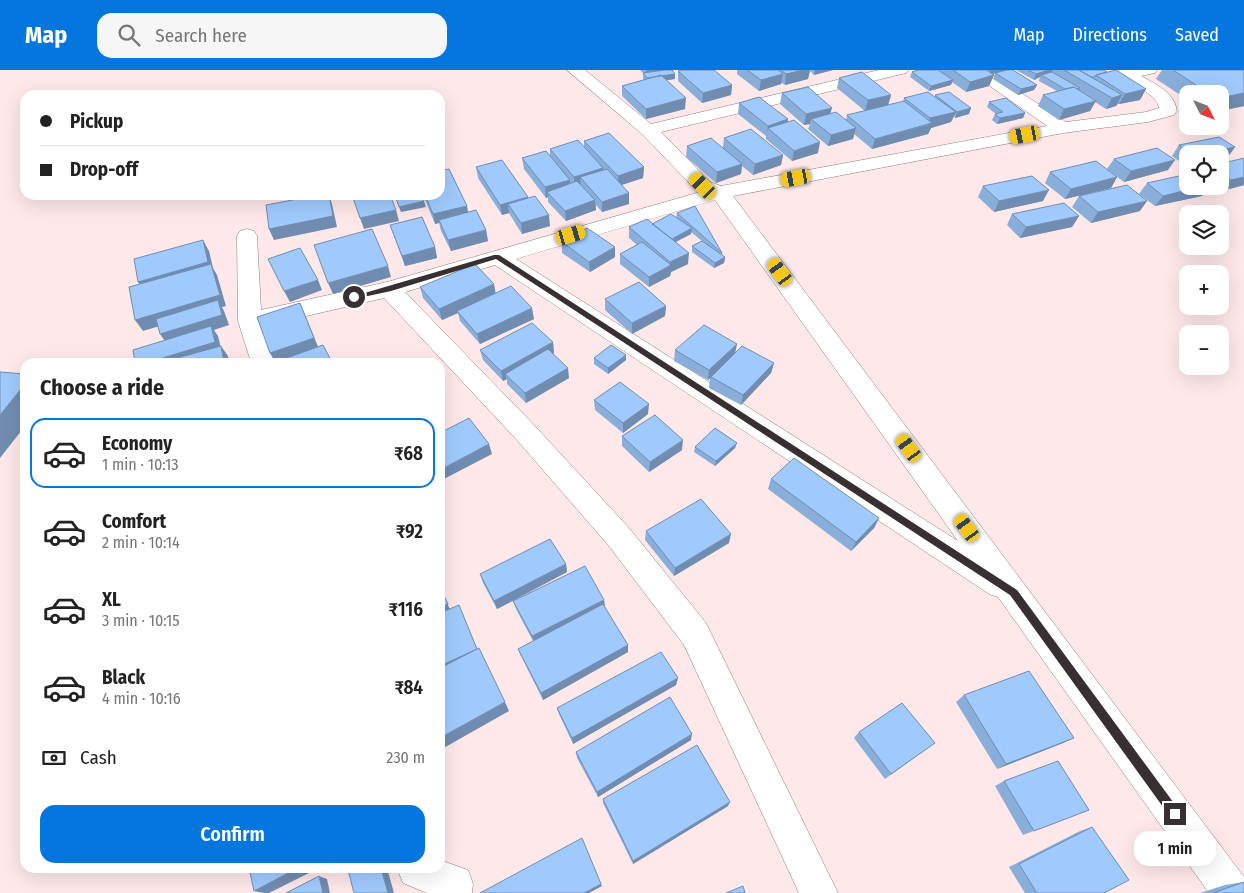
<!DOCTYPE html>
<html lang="en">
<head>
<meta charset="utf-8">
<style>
  body { margin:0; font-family:"Fira Sans Condensed",sans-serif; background:#f6f6f6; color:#222; height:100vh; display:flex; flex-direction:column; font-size:19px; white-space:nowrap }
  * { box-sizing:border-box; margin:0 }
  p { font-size:16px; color:#767676 }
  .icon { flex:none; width:28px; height:28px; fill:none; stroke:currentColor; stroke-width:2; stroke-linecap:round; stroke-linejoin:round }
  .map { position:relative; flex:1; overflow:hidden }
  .sheet { position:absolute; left:20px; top:288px; width:425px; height:515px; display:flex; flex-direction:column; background:#fff; border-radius:15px; box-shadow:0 5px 20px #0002 }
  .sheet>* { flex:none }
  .guide { position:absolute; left:20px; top:20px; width:425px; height:110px; border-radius:15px; box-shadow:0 5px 20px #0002; display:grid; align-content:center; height:110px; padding:0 20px; background:#fff }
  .needle { width:32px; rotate:132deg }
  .tools { position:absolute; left:1179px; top:15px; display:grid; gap:10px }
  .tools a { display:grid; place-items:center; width:50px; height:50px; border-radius:10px; background:#fff; box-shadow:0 5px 20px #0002; font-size:25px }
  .end { position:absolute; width:22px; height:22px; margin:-11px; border:6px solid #372f30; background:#fff; box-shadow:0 0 0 2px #fff }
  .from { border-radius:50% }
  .bubble { position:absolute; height:35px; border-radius:15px; background:#fff; box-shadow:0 5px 20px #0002; font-size:16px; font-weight:600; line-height:35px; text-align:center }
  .car { position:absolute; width:15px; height:30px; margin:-15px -8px; border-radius:6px; box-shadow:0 0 4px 1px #0007; background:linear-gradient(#f5c518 24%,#345 0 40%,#f5c518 0 76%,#345 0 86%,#f5c518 0) }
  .guide b { display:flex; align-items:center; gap:18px; height:48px; font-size:19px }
  .guide b+b { border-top:1px solid #e0e0e0 }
  .guide i { width:12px; height:12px; background:#222 }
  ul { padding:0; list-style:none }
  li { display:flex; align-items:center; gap:15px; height:70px; margin:0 10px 8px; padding:0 10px; border:2px solid transparent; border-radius:15px }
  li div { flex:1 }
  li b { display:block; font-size:19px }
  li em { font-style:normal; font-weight:600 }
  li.active { border-color:#0476dd }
  li>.icon { width:45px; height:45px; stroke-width:1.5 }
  h2 { padding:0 20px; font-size:22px; line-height:60px }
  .pay { display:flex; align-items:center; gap:12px; height:55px; padding:0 20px; font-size:19px }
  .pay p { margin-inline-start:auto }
  .button { display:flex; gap:10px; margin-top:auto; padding:10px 20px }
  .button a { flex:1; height:58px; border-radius:15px; background:#0476dd; color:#fff; font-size:20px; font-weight:600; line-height:58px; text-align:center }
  header { display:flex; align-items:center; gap:30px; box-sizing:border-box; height:70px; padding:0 25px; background:#0476dd; color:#fff }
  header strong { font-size:24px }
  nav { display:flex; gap:28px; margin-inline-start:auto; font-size:18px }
  .search { width:350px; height:45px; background:#f6f6f6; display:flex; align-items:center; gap:12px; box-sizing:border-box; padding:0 18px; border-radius:15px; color:#767676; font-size:19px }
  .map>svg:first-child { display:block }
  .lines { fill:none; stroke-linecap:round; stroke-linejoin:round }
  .minor-casing { stroke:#917e7f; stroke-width:1 }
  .minor { fill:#fff; fill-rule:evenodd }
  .wall { fill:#8aaeda }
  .shaded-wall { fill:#708db1 }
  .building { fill:#a0cafd; stroke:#708db1 }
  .route { fill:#372f30 }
</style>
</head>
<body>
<header>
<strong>Map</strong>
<div class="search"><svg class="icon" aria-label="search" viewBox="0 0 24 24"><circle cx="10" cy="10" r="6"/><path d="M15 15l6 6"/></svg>Search here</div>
<nav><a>Map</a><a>Directions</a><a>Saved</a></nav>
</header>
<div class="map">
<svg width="1244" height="823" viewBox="0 0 1244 823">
  <rect width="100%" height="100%" fill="#fee8e9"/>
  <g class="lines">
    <g class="minor-casing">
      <path id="minor" d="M567 0H585L651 54 879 0H908L906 3 661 62 710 112 721 116 1047 56 967 0H986L1066 52 1146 42 1159 38C1157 23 1130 14 1118 8L1116 4 1120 0H1157L1155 3 1141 6C1157 15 1174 22 1177 41L1174 45 1148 52 1063 63 733 126 1244 807V823H1209L998 527 989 524 495 195 405 222 534 355 629 458 706 553 838 823H799L684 575 609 476 516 369 384 228 263 256 275 292H251L238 251 237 166 240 161 247 159 254 161 257 166 261 240 387 212 700 122 696 120 642 64ZM715 130 958 471 516 189Z
        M440 790 468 800 473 814 472 823H427L403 813 397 798H440Z"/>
    </g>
    <use href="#minor" class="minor"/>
  </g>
  <path class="wall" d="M640 0H672L675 4V9L666 10 685 39 646 49 622 26V16L644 10 643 9V3Z
    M737 0H833L814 5 810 1 808 9 785 15 782 13 781 14 759 21 737 4Z
    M918 0H1013L1037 15 1034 20 1018 25 993 9 995 4H992L994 5 989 16 966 22 952 12 951 15 929 21 910 7 912 2Z
    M1016 0H1104L1107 2 1146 19 1140 30 1119 34H1118L1116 36 1106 39 1095 32 1090 41 1059 50 1038 36 1043 25 1057 21 1039 11 1040 7 1034 10Z
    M1162 0H1244V36L1220 41V24H1188V30L1156 9Z
    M678 1 732 15 731 25 702 33 678 11Z
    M839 8 891 25 888 35 903 32 904 28 935 26V25L969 44 955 48 954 46 951 52 931 58 928 64 872 79 854 64 853 69 828 76 808 59 810 54 804 55 780 34 782 23 846 50 847 45 865 41 837 18Z
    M989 32 1025 43 1023 48 997 54 992 50 995 44H996L987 37Z
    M739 33 788 49V52L818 83 792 91 766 69V66L738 44Z
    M724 68 783 85 781 95 753 105 742 96 741 104 716 113 686 87 687 76 723 77Z
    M584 71 644 97 643 108 622 115 629 134 602 142 596 135V140L566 151 548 132V127L546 128 524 99 522 88 550 86V79L584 78Z
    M1179 75 1235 77 1227 88 1220 89V84H1188V96H1186L1172 86Z
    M1114 89 1168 100 1124 112 1107 99Z
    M1220 94 1244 115 1222 121 1216 116H1220Z
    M476 97 528 127V128L550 156 522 164 509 143 502 145 478 108Z
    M1050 102 1117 107 1111 118 1065 129 1045 113Z
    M1147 113 1188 116H1209L1202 126 1155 136 1139 124Z
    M983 116 1043 131 994 142 978 127Z
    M423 125H440L468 142 486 160 488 171 451 181 441 161 439 153 435 154Z
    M1079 126 1140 141 1091 153 1072 137Z
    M677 143 722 183V185L725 187 724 193 714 198 692 182V176L702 171 691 162V164L675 172 688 194 671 202 670 206 649 217 620 194V184L637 175 629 168V157L652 154 676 148Z
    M1012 144 1079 146 1072 157 1020 168 1007 155Z
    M390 155 435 177 437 188 405 196Z
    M562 172 615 177V187L590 202 562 183Z
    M420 217 534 249 480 274 460 251 458 243 442 250 423 228Z
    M605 229 666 236 665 246 632 264 605 240Z
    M553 272 554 283H553L569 308 526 333 507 314V309L503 311 483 290 480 280Z
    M675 280 735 283 774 293 771 303 741 335 709 318 710 308 708 310 674 291Z
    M626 285V290L608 304 594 294V288Z
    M594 330 648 344 623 363 595 340Z
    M622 366 682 380 649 402 622 376Z
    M695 377 735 378 715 396 694 382Z
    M771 409 879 448 874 458 851 481 768 419Z
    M646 461 729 473 674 506 645 470Z
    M566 494 567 502 497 539 483 513 480 504Z
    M604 530 605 537 628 582 543 630 521 586 518 579 533 571 516 539 513 531Z
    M678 608 676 615 573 674 559 644 557 638Z
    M964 625 1074 668 1063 673 997 699 956 632Z
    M859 662 935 673 885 709 854 668Z
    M691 670 598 727 577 688 576 682Z
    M1004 711 1089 740 1023 765 995 716Z
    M603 729 728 736 633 794 603 733Z
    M1092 757 1104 823H1025L1009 797 1080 761Z
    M1244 812V823H1200L1225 815Z"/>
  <path class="shaded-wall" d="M646 0H672L646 6Z
    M804 0H810L808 9 785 15 786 4Z
    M815 0H833L814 5Z
    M990 0H1008L988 5Z
    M1048 0H1053L1051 3 1041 5 1040 7 1034 10 1036 4Z
    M675 4V9L646 13 647 8Z
    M783 4 781 14 759 21 761 10Z
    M994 5 989 16 966 22 970 12Z
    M953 10 951 15 929 21 931 16Z
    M732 15 731 25 702 33 703 23Z
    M1037 15 1034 20 1018 25 1021 19Z
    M1146 19 1140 30 1119 34 1125 24Z
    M1244 23V36L1220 41V28Z
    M891 25 888 35 865 41 868 30Z
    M1122 25 1116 36 1106 39 1112 28Z
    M686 28 685 39 646 49V39Z
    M1096 31 1090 41 1059 50 1064 39Z
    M832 38 829 48 811 49 810 54 804 55 806 44Z
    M971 38 969 44 955 48 957 42Z
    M956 42 951 52 931 58 928 64 872 79 875 69 928 55 930 48Z
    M1025 43 1023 48 997 54 1000 48Z
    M788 49 786 60 768 58 766 67 768 56Z
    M856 58 853 69 828 76 831 65Z
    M820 72 818 83 792 91 794 81Z
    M1235 77 1227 88 1220 89V84H1203Z
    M783 85 781 95 753 105 755 94Z
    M1175 90 1168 100 1124 112 1131 101Z
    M742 94 741 104 716 113 717 102Z
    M644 97 643 108 618 116V106Z
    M603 98V109L580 107 581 116 575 118 574 107Z
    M1117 107 1111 118 1065 129 1071 119Z
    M1244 107V115L1222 121 1231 110Z
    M570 110V120L547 122 548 127 546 128 545 117Z
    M1204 116H1209L1202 126 1155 136 1163 126Z
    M1049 120 1043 131 994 142 999 131Z
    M629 123V134L602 142V132Z
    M329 125 332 134 337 157 274 170 269 159Z
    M528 127 529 137 508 134 509 143 502 145 500 135Z
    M595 130 596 140 566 151 565 141Z
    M424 131 426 137 401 142 399 137Z
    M1147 131 1140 141 1091 153 1098 142Z
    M467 136 469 147 439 150V153L435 154 433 144Z
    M396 140 399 151 364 159 360 148Z
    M549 145 550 156 522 164 521 153Z
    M1079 146 1072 157 1020 168 1026 157Z
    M692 158 691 164 672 174V169Z
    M486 160 488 171 451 181 448 170Z
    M203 170 209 181 213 198 217 205 226 236 222 237 224 241 229 255 214 260 218 266 222 282 190 292H150L167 274 160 264 220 238 143 261 135 250 146 222 138 212Z
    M435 177 437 188 405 196 402 186Z
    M615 177V187L590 202 589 192Z
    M689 183 688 194 671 202 670 206 649 217V207L670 196V192Z
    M725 187 724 193 714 198 715 193Z
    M388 196 391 207 333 224 328 213Z
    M318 210 322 220 290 232 284 221Z
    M494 214 496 225 457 241 458 243 442 250 439 239Z
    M300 233 319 279 278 292H275L270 283Z
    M666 236 665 246 632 264V253Z
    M532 238 534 249 480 274 477 264Z
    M553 272 554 283 509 307 505 304 507 309 503 311 501 301Z
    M737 274 735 284 708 310 709 300Z
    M221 276 228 286 229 292H224Z
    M626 285V290L608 304V298Z
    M774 293 771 303 741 335 743 325Z
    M568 298 569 308 526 333 525 323Z
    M25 314V356L0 388V345Z
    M442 323 445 334 440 336V324Z
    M649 334 648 344 623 363V353Z
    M683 370 682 380 649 402 650 392Z
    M737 373 735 378 715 396 716 391Z
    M489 374 492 384 440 411V400Z
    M879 448 874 458 851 481 856 472Z
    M731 464 729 473 674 506 675 498Z
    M566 494 567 502 497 539 494 531Z
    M440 517 451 542 440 547Z
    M604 530 605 538 534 573 532 566Z
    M628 575V582L543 630 541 623Z
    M477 579 480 587 440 605V596Z
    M678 608 676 615 573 674 572 668Z
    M505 632 509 641 440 680V668Z
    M692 664 691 670 598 727 597 722Z
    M1074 668 1063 673 997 699 1006 694Z
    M730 732 728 736 633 794V791Z
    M298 798H319L269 823H264L254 821Z
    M381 798H387L394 823H388Z
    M319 806 327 809 330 823H323Z
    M601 814 602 816 589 823H584Z"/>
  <path class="building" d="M665 0H672L675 4 647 8 643 3Z
    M682 0H714L732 15 703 23 678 1Z
    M747 0H778L783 4 761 10Z
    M781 0H804L786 4Z
    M918 0H938L953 10 931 16 912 2Z
    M953 0H986L994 5 970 12Z
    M1007 0H1013L1037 15 1021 19 995 3Z
    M1028 0H1048L1036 4Z
    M1064 0H1079L1122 25 1112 28Z
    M1079 0H1104L1107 2 1096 5 1095 7H1091Z
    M1116 0 1146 19 1125 24 1096 5Z
    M1173 0H1244V23L1220 28V24H1210Z
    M862 2 891 25 868 30 839 8Z
    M1052 2 1080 18 1077 19 1074 17 1065 19 1041 5Z
    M661 5 686 28 646 39 622 16Z
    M808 17 832 38 806 44 782 23Z
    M1074 17 1096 31 1064 39 1043 25Z
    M928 22 956 42 930 48 904 28Z
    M949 22 971 38 957 42 935 25Z
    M759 27 788 49 768 56 739 33Z
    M1006 28 1025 43 1000 48 995 44 1003 42 989 32Z
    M904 31 932 53 875 69 847 45Z
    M836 42 856 58 831 65 811 49Z
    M794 50 820 72 794 81 768 58Z
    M751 59 783 85 755 94 724 68Z
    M609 63 644 97 618 106 584 71Z
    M1219 67 1235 77 1203 84H1191L1179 75Z
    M711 68 742 94 717 102 687 76Z
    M578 70 603 98 574 107 550 79Z
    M1157 78 1175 90 1131 101 1114 89Z
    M546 81 570 110 545 117 522 88Z
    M1244 88V107L1231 110 1220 103V94Z
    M502 90 528 127 500 135 476 97Z
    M1096 91 1117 107 1071 119 1050 102Z
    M449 99 467 136 433 144 425 125H440V101Z
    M607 99 629 123 602 132 580 107Z
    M1188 104V116H1204L1163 126 1147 113Z
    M1032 106 1049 120 999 131 983 116Z
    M577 111 595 130 565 141 547 122Z
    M1127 115 1147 131 1098 142 1079 126Z
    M319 125H329L333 146 269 159 266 135Z
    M352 125H390L396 140 360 148Z
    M395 125H422L424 131 399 137Z
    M535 126 549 145 521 153 508 134Z
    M1064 133 1079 146 1026 157 1012 144Z
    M695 136 722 183 677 143Z
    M476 140 486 160 448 170 439 150Z
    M671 144 692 158 672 169 652 154Z
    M422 147 435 177 402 186 390 155Z
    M647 149 689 183 670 192 629 157Z
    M587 158 615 177 589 192 562 172Z
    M372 159 388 196 328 213 314 175Z
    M203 170 208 192 138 212 134 189Z
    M702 171 725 187 715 193 692 176Z
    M642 172 671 195 649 207 620 184Z
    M300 178 318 210 284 221 268 189Z
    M211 194 220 225 135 250 129 217Z
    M475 194 494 214 439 239 420 217Z
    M639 212 666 236 632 253 605 229Z
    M511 216 532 238 477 264 457 241Z
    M218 230 222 245 160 264 156 249Z
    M300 233 314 268 270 283 257 247Z
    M532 253 553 272 501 301 480 280Z
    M704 255 737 274 709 300 675 280Z
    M211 256 215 272 150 292H135L133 280Z
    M323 275 332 292H279L278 291Z
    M611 275 626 285 608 298 594 288Z
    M221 276 224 292H173V289Z
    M742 276 774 293 743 325 711 307Z
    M548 279 568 298 525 323 505 304Z
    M0 302 25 304V314L0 345Z
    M620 312 649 334 623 353 594 330Z
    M655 345 683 370 650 392 622 366Z
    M469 348 489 374 440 400V363Z
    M715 358 737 373 716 391 695 377Z
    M794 388 879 448 856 472 771 409Z
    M701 429 731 464 675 498 646 461Z
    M550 469 566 494 494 531 480 504Z
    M585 496 604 530 532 566 513 531Z
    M440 517 448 534 440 537Z
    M603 534 628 575 541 623 518 579Z
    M459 535 477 579 440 596V543Z
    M479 578 505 632 440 668V598Z
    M661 582 678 608 572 668 557 638Z
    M1029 601 1074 668 1006 694 964 625Z
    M670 627 692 664 597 722 576 682Z
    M902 633 935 673 891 704 859 662Z
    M697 675 730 732 633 791 603 729Z
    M1058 691 1089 740 1034 761 1004 711Z
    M1092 757 1129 810 1104 823H1037L1019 794Z
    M582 768 601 814 584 823H480Z
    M249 798H298L254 821Z
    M353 798H381L388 823H354L348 800Z
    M319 806 323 823H286Z
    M1244 812V823H1213Z
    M743 816 745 823H726Z"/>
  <path class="route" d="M494 185H499L1017 520 1179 740V748H1171L1010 525 496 189 391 221 354 229 351 227Z"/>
</svg>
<div class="tools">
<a><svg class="needle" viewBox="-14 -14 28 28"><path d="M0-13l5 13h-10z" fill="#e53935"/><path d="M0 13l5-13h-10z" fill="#767676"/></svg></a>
<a><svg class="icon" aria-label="locate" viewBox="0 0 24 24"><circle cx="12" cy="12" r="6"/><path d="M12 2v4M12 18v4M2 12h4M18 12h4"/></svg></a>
<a><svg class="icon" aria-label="layers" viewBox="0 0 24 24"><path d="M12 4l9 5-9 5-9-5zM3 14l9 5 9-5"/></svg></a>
<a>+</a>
<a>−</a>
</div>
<i class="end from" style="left:354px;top:227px"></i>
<i class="end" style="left:1175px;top:744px"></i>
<div class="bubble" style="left:1134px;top:761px;width:82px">1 min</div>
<i class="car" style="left:1025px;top:65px;rotate:259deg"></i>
<i class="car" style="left:796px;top:108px;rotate:260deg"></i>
<i class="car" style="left:703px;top:116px;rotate:316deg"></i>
<i class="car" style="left:571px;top:165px;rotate:74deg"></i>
<i class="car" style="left:780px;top:202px;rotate:324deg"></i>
<i class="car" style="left:909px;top:378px;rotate:324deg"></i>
<i class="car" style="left:967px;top:458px;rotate:324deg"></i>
<div class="guide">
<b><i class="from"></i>Pickup</b>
<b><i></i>Drop-off</b>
</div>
<section class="sheet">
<h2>Choose a ride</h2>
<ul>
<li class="active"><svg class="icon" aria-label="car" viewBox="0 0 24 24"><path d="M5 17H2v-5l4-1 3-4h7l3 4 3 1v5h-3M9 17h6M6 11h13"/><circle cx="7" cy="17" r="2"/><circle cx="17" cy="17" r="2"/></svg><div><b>Economy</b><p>1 min · 10:13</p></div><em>₹68</em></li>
<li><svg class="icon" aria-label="car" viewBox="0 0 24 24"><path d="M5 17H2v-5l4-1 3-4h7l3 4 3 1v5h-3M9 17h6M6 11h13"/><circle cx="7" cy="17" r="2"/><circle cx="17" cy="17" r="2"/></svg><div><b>Comfort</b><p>2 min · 10:14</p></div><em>₹92</em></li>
<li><svg class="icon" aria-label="car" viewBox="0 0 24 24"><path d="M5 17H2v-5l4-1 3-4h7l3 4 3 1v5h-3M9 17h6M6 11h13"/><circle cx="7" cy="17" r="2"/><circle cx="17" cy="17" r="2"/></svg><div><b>XL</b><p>3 min · 10:15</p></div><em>₹116</em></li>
<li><svg class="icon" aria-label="car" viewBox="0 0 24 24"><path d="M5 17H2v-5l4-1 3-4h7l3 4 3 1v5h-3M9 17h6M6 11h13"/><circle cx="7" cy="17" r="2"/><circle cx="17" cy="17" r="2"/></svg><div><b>Black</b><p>4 min · 10:16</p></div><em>₹84</em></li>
</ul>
<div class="pay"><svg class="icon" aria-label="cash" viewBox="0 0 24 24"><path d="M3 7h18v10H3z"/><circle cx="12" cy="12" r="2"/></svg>Cash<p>230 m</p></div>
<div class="button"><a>Confirm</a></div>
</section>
</div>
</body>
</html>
